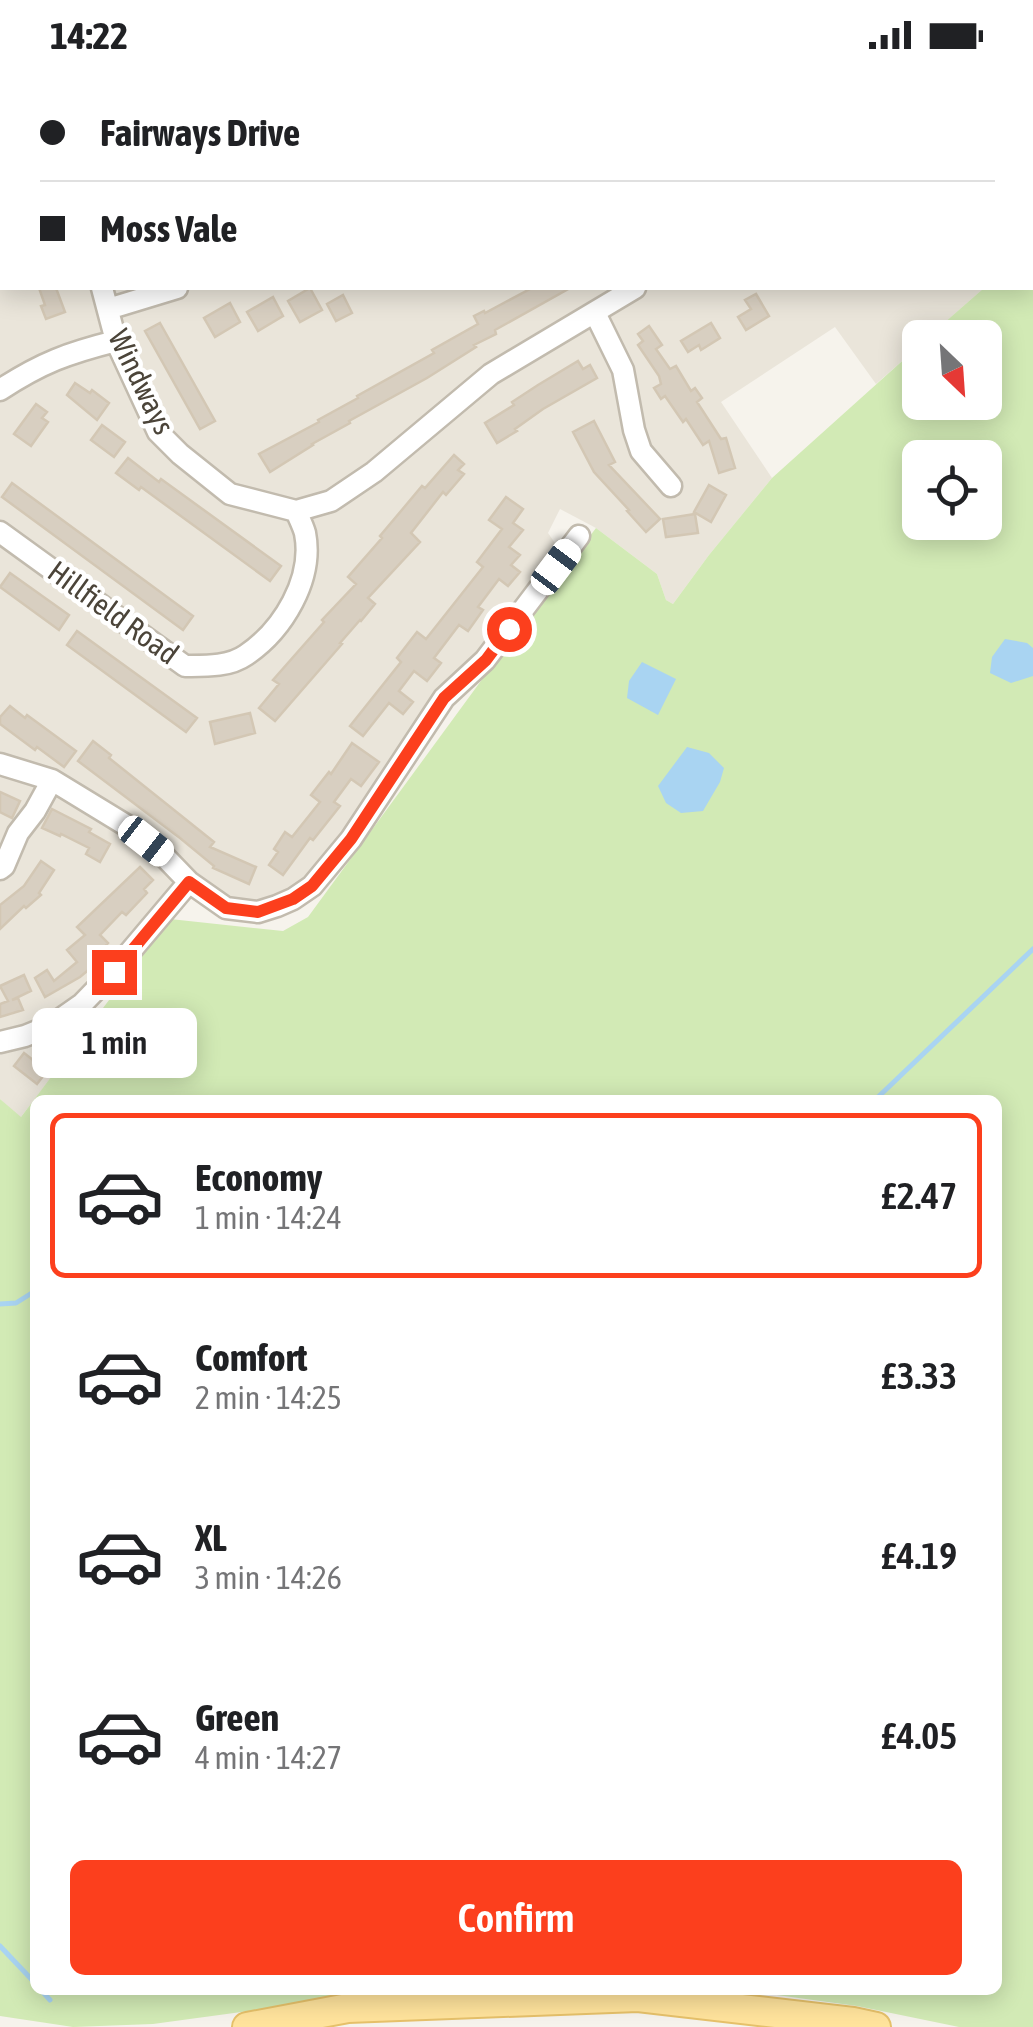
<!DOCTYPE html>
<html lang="en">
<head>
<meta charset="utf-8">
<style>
  body { margin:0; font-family:"Asap Condensed",sans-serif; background:#f6f6f6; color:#202124; height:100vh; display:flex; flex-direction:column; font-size:38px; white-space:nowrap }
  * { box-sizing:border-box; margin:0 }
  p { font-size:32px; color:#757577 }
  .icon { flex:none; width:55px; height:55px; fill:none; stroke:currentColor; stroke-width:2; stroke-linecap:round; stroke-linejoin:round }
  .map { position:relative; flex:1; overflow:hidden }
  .panel { position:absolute; left:30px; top:1025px; width:972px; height:900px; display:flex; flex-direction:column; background:#fff; border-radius:15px; box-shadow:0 5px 25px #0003 }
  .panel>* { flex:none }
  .banner { position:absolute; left:0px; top:0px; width:1035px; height:220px; box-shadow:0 5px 25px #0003; display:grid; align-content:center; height:220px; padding:0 40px; background:#fff }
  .needle { width:65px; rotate:155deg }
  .controls { position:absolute; left:902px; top:250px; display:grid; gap:20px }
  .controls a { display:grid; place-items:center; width:100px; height:100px; border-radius:15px; background:#fff; box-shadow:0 5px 25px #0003; font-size:50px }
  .end { position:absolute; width:45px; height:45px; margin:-22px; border:12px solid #fc3f1d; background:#fff; box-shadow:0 0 0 5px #fff }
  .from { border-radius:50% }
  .bubble { position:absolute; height:70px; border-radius:15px; background:#fff; box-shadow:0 5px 25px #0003; font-size:32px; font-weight:600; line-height:70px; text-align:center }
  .car { position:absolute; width:30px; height:60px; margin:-30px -15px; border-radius:12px; box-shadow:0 0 8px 2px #0007; background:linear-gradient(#fff 24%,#345 0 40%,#fff 0 76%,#345 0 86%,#fff 0) }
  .banner b { display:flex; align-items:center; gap:35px; height:95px; font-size:38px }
  .banner b+b { border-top:2px solid #e0e0e0 }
  .banner i { width:25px; height:25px; background:#202124 }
  ul { padding:18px 0 0; list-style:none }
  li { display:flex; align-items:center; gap:30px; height:165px; margin:0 20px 15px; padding:0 20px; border:5px solid transparent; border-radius:15px }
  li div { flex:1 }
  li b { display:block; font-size:38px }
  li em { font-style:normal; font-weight:600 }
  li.on { border-color:#fc3f1d }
  li>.icon { width:90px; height:90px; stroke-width:1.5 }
  .button { display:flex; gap:20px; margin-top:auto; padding:20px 40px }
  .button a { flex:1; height:115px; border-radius:15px; background:#fc3f1d; color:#fff; font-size:40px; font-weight:600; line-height:115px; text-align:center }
  .status { display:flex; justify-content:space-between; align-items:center; height:70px; padding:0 50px; background:#fff; direction:ltr }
  .status svg { height:28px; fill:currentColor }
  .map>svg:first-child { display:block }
  .residential { fill:#eae5da }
  .education { fill:#efe8d6 }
  .green { fill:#d2eab5; fill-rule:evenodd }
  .water { fill:#a9d4f2 }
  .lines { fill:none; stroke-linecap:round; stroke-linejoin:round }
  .stream { stroke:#a9d4f2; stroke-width:5 }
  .building { fill:#d8cfc1; stroke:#d3c7b4; stroke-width:2.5 }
  .minor-casing { stroke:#c2bbae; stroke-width:25 }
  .major-casing { stroke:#e6c16a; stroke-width:32 }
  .minor { stroke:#fff; stroke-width:20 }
  .major { stroke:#ffe39c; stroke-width:28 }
  .route { stroke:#fc3f1d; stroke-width:12 }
  .labels { text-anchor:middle; stroke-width:9; stroke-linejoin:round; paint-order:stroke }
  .street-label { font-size:30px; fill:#4b4439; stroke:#fff }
</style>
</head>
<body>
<div class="status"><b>14:22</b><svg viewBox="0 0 49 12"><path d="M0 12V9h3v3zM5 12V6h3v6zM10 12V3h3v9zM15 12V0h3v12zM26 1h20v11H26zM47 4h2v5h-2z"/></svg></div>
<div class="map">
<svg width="1033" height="1957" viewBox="0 0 1033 1957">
  <rect width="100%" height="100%" fill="#f6f3ec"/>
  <path class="residential" d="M0 0H1033V185L1032 2H2V218H984L928 267 920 268V275L876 314 835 257 721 332 772 408 709 485 673 534 666 530 657 504 596 458 560 439 548 463 557 476 552 492 351 759 304 812 281 826 251 834 231 831 213 819 189 798 155 836 110 894 55 945 78 973 20 1048 0 1029Z"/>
  <path class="education" d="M494 0H781L782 2H490Z"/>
  <path class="green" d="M1033 185V1957H959L857 1936 739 1920H998V1030H35V1920H405L153 1954 73 1957 0 1946V1029L21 1047 170 849 283 861 308 847 497 589 596 458 657 504 666 530 673 534 709 485 772 408 920 275V332H985V268L928 267 984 218H1032ZM920 388H985V452H920Z"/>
  <path class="water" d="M1005 569 1027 573 1033 578V606L1011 613 990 603 992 587Z
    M642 592 676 609 658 645 627 628 629 611Z
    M687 677 709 683 724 698 720 712 703 741 681 743 666 733 658 716Z"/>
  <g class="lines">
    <path class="stream" d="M875 1030 1033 879
      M0 1234 16 1233 35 1221
      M0 1876 35 1913
      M41 1920 50 1930"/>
  </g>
  <path class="building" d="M39 218H56L65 242 46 249 41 236 45 235Z
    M310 218 322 240 300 252 288 231Z
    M532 218H570L495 260 496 264 474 275 476 277 427 308 349 351 350 353 312 374 313 375 270 402 259 384 319 352 318 350 358 328 357 326 434 283 432 280 478 254 474 246 484 241 485 243Z
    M756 224 769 246 746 260 738 247 751 239 745 230Z
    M343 225 352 243 336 251 327 234Z
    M273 227 283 246 258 261 247 242Z
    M230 233 240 252 215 267 204 248Z
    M160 253 215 351 200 359 145 261Z
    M711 253 720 268 701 280 699 275 688 282 681 271Z
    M649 256 662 275 656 279 670 299 676 296 691 321 695 318 702 328 697 332 721 369 726 368 735 398 719 403 709 371 703 375 686 349 683 352 665 326 661 329 654 318 661 314 659 306 638 275 643 271 638 264Z
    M578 291 583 299 590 295 597 308 543 339 515 359 517 361 497 373 485 353 514 335 512 332 538 315Z
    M75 313 90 323 92 320 109 333 97 350 67 325Z
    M36 334 47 342 42 348 48 352 31 376 14 364Z
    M594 351 615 392 609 395 660 449 646 462 627 441 629 440 594 402 573 362Z
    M102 355 125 372 114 387 91 370Z
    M454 385 464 394 458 400 464 404 446 425 443 422 411 463 420 472 368 528 375 534 361 551 360 550 340 573 342 574 275 651 259 638 279 614 273 610 324 552 322 550 356 514 348 507 382 468 380 466 422 416 425 418Z
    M128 388 159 412 161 409 281 496 270 511 141 417 139 420 116 403Z
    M12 413 193 546 183 560 2 427Z
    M709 415 726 425 711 452 694 442Z
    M506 427 523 439 513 453 523 460 509 477 520 485 511 495 520 502 508 516 499 509 478 537 483 540 468 561 459 555 434 588 441 593 427 611 414 601 399 621 413 632 403 644 389 633 363 666 350 656 401 592 397 588 417 562 426 569 483 497 477 492 502 459 489 450Z
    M695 444 698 463 666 467 663 449Z
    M10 503 69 545 59 560 0 517Z
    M77 561 197 648 186 662 67 575Z
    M10 636 25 648 27 645 76 681 64 697 37 677 35 680 0 654V647Z
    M250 643 255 663 215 674 210 652Z
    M93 671 111 685 109 688 214 772 210 777 256 797 249 814 213 798 214 796 180 768 78 691Z
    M352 673 379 692 361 716 351 709 334 732 340 736 313 770 310 768 283 805 269 795 278 782 274 779 285 762 292 767 320 732 311 725 329 702 331 704Z
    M0 722 20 731 12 748 0 742Z
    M52 739 91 759 89 762 110 774 100 792 86 784 89 778 61 764 60 766 42 758Z
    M41 791 54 800 39 823 41 825 26 838 24 836 0 859V835L24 816Z
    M140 797 153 810 144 819 147 823 126 845 122 842 100 865 108 873 89 893 92 897 80 907 45 927 35 908 47 900 54 911 77 892 67 880 85 865 77 857Z
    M24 905 31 921 12 930 18 928 23 940 0 947V934L8 931 0 916Z
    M24 983 47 1001 37 1014 14 996Z"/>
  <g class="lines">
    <g class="minor-casing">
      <path id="minor" d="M31 0 32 2
        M805 0 806 2
        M264 2 270 0
        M1032 77H1033
        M102 218 116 271 158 362 180 384 230 424 296 441 331 431 374 402 491 304 635 218
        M108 239 177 218
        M595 243 623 300 634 360 641 381 671 416
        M0 320C41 293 68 283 116 271
        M0 462 185 596C205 596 229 597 246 585 283 560 314 509 305 463 303 456 299 448 296 441
        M0 694 52 710 129 757 163 785 189 812 226 838 258 842 277 836 293 829 312 816 351 769 444 628 485 590 579 466
        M0 799 4 796 18 763 35 741 52 710
        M0 972 25 966 52 955 82 934 113 902 189 812"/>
    </g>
    <g class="major-casing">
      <path id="major" d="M247 1957 348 1938 638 1927 853 1952 876 1957"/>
    </g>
    <use href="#minor" class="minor"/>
    <use href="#major" class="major"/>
  </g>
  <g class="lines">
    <path class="route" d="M114 902 189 812 226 838 258 842 293 829 312 816 351 769 444 628 486 590 509 559"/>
  </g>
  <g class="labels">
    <g class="street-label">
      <text transform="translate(141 312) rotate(64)" y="10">Windways</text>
      <text transform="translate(113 543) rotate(36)" y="10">Hillfield Road</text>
    </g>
  </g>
</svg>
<div class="controls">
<a><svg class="needle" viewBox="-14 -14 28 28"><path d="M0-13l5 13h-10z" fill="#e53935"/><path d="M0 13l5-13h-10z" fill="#757577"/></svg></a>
<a><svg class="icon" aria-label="locate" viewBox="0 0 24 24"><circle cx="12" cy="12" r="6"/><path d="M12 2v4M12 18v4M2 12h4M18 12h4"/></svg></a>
</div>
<i class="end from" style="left:509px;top:559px"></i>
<i class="end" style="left:114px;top:902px"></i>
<div class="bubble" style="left:32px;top:938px;width:165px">1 min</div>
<i class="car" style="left:556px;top:497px;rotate:37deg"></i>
<i class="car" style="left:146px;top:771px;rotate:128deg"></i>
<div class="banner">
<b><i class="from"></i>Fairways Drive</b>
<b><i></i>Moss Vale</b>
</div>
<section class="panel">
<ul>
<li class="on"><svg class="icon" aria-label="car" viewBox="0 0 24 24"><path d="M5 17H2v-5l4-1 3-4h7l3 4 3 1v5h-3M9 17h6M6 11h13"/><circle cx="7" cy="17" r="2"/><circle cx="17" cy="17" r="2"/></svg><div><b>Economy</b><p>1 min · 14:24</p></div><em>£2.47</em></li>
<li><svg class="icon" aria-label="car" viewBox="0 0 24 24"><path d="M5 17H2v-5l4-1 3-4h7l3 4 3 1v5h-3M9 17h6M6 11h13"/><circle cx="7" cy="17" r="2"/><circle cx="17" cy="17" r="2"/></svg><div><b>Comfort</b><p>2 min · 14:25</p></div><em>£3.33</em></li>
<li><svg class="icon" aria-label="car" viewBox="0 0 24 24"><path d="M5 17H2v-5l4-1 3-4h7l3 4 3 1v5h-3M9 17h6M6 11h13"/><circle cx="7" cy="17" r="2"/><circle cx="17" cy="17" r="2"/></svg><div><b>XL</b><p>3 min · 14:26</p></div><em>£4.19</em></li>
<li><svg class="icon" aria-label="car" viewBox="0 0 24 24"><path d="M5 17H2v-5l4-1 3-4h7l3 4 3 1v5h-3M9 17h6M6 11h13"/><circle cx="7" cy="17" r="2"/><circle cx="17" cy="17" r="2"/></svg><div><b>Green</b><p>4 min · 14:27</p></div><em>£4.05</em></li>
</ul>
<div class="button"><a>Confirm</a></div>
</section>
</div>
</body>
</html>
